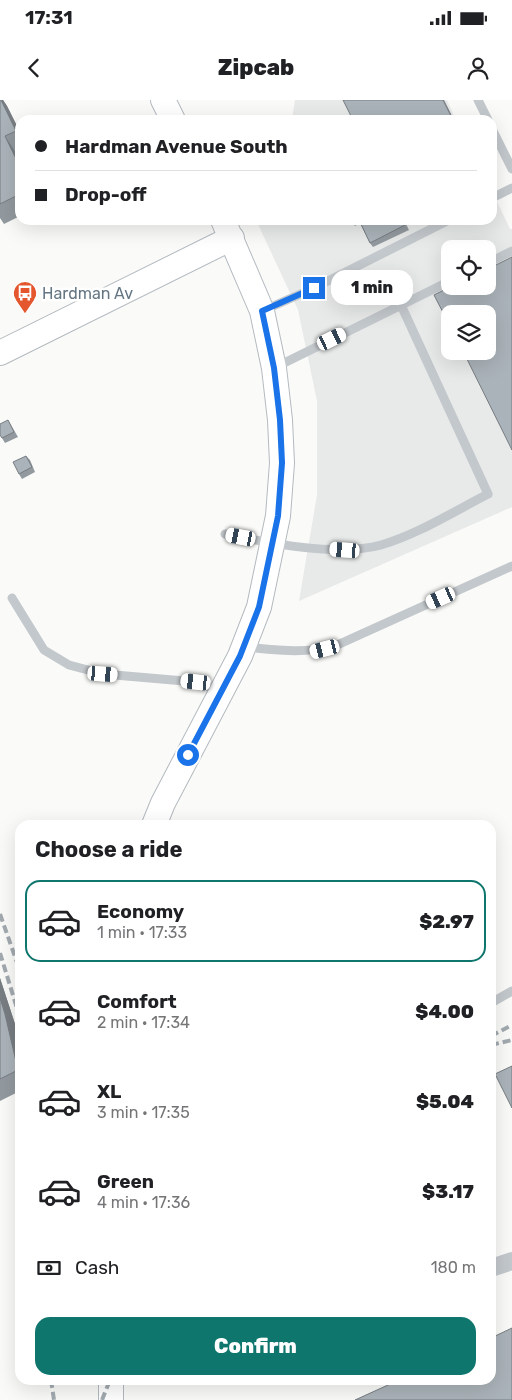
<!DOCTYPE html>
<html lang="en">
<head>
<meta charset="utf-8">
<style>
  body { margin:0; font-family:Rubik,sans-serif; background:#f6f6f6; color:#202124; height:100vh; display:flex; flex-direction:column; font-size:19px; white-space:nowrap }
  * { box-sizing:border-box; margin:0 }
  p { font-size:16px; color:#757577 }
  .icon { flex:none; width:28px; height:28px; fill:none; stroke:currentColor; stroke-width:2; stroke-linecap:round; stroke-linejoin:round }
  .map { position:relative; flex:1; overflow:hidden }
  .details { position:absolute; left:15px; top:720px; width:481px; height:565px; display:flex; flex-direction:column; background:#fff; border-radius:15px; box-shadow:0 5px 20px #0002 }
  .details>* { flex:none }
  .banner { position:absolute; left:15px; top:15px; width:482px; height:110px; border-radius:15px; box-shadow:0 5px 20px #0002; display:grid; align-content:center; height:110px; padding:0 20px; background:#fff }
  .buttons { position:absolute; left:441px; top:140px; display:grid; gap:10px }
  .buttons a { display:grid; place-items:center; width:55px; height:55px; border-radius:10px; background:#fff; box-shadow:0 5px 20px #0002; font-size:25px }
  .end { position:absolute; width:22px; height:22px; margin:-11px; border:6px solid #1a73e8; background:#fff; box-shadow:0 0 0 2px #fff }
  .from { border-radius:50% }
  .bubble { position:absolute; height:35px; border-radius:15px; background:#fff; box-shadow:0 5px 20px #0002; font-size:16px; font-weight:800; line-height:35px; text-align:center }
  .car { position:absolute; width:15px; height:30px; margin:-15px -8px; border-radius:6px; box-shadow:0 0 4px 1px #0007; background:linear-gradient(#fff 24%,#345 0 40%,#fff 0 76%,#345 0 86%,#fff 0) }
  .banner b { display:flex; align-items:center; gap:18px; height:48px; font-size:19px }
  .banner b+b { border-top:1px solid #e0e0e0 }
  .banner i { width:12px; height:12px; background:#202124 }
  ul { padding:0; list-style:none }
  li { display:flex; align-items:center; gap:15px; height:82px; margin:0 10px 8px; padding:0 10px; border:2px solid transparent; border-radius:15px }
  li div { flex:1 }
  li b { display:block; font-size:19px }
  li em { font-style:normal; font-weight:800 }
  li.on { border-color:#0f766e }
  li>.icon { width:45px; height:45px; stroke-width:1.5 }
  h2 { padding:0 20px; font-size:22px; line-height:60px }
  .pay { display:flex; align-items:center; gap:12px; height:55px; padding:0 20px; font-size:19px }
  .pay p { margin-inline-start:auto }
  .action { display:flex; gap:10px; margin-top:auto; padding:10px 20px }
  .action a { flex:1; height:58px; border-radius:15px; background:#0f766e; color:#fff; font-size:20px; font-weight:800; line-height:58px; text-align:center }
  .status { display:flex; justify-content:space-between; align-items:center; height:35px; padding:0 25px; background:#fff; direction:ltr }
  .status svg { height:14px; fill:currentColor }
  header { display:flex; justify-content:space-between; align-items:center; height:65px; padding:0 20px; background:#fff; font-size:22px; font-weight:800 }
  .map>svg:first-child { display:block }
  .built { fill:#e8e9e9; fill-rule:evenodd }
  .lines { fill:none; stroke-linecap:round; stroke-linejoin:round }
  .secondary-casing { stroke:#b3babf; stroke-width:26 }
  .lane { stroke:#c3c8cc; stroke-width:9 }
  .street { stroke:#c3c8cc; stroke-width:18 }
  .secondary { stroke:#fff; stroke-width:24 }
  .rail { stroke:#a2aab0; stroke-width:4; stroke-dasharray:8 4; stroke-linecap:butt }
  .wall { fill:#929a9f }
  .shaded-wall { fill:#777d82 }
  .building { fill:#aab3b9; stroke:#777d82 }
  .route { stroke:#1a73e8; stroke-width:6 }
  .labels { text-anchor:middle; stroke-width:5; stroke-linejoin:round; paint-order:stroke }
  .poi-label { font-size:16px; fill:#657683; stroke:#fff; text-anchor:start }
</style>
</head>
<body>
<div class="status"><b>17:31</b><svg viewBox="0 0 49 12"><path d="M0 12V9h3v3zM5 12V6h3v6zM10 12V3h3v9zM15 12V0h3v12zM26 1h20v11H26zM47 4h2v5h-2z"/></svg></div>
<header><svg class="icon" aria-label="back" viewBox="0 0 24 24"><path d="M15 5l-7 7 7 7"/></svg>Zipcab<svg class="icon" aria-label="person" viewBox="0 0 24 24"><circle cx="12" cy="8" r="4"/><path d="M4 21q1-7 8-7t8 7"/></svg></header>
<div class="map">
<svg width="512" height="1300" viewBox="0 0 512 1300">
  <rect width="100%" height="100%" fill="#fafaf8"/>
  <path class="built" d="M295 0H447L456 20H292Z
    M493 93 510 129H512V407L299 501 317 395V301L298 210 256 120H492ZM450 149H488V186H450ZM450 214H488V251H450Z"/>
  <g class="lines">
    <g class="secondary-casing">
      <path id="secondary" d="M163 0 173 20
        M0 253 232 138
        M154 725 163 703 240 556 259 507 278 416 282 363 280 320 274 268 262 211 223 120
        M111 1280V1300"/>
    </g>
    <path class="lane" d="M478 0 488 20
      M492 29 512 69
      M492 98 512 88
      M488 163 512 151
      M262 211 314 188 449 120
      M276 267 450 181
      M225 434C268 443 338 457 381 445 418 434 453 412 488 394L401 205
      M12 498 44 550 69 565 103 574 196 582 220 591
      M244 547C277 550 303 554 335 546L512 466
      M491 903 512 891"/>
    <path class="street" d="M491 1168 512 1161"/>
    <use href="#secondary" class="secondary"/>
    <path class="rail" d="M0 814 20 871
      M0 853 20 918
      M491 936 512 925
      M491 945 512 940
      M51 1280 54 1300
      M102 1300 110 1280"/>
  </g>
  <path class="wall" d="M0 0H3L7 6 20 32V51L16 53 20 60V116L4 124 0 118Z
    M351 120H404L409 130 373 147 370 143 360 123 355 126Z
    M8 320 18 337 5 343 2 338Z
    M26 356 30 360 35 372 22 379 19 374Z
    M0 878 17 930 20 946V991L0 1001Z"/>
  <path class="shaded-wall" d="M1 0H3L7 6 20 32V36L16 31Z
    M443 0H444L454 20H453Z
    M5 36 16 53 20 60V67Z
    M0 878 17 930 20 946V974L18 970 0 898Z"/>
  <path class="building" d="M0 0H1L16 31 5 36 20 67V94L0 104Z
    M343 0H443L453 20H353Z
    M359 120H403L405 125 370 143Z
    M512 157V350L463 251H488V214H450V226L434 195 452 186H488V169Z
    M8 320 14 332 2 338 0 335V324Z
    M26 356 32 367 19 374 13 362Z
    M0 898 5 914 18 970 0 979Z
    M512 966V1008L495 974Z
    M512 1228V1300H355L399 1280H491V1238Z"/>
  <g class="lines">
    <path class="route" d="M188 655 240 556 259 507 278 416 282 363 280 320 274 268 262 211 314 188"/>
  </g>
  <defs>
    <g id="bus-pin" transform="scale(1.25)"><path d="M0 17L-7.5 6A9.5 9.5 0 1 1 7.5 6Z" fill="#e4572e" stroke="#fff"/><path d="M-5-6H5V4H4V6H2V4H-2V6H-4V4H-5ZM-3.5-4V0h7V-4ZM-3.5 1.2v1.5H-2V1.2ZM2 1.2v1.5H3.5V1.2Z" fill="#fff"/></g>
  </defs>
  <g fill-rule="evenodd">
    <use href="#bus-pin" x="25" y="193"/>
  </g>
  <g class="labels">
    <g class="poi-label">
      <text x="42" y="199">Hardman Av</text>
    </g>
  </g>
</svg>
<div class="buttons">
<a><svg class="icon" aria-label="locate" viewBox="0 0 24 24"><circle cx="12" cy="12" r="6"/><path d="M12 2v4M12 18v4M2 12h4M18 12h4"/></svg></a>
<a><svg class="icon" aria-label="layers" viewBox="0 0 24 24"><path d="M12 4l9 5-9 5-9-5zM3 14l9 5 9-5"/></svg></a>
</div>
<i class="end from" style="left:188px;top:655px"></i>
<i class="end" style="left:314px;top:188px"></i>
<div class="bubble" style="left:331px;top:170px;width:82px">1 min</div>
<i class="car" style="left:332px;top:239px;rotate:64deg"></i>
<i class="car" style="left:241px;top:437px;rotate:281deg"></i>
<i class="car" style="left:345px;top:450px;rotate:274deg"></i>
<i class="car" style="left:441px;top:498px;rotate:246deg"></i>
<i class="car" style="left:325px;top:549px;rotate:256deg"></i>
<i class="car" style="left:103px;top:574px;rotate:94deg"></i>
<i class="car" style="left:196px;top:582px;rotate:276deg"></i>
<div class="banner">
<b><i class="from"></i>Hardman Avenue South</b>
<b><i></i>Drop-off</b>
</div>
<section class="details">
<h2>Choose a ride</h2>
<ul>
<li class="on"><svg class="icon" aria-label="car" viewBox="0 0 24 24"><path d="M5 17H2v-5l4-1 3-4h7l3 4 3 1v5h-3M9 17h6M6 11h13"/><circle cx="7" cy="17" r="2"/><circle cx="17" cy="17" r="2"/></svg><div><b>Economy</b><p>1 min · 17:33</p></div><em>$2.97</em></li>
<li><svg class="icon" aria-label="car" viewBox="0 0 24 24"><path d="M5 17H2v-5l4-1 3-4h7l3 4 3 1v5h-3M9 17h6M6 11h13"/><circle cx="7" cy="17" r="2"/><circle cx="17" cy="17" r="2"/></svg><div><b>Comfort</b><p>2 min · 17:34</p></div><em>$4.00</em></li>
<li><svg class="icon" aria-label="car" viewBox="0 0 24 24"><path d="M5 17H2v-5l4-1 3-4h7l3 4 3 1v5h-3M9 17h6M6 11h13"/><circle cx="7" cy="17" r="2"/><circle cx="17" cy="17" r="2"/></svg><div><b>XL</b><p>3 min · 17:35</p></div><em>$5.04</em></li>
<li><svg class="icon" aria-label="car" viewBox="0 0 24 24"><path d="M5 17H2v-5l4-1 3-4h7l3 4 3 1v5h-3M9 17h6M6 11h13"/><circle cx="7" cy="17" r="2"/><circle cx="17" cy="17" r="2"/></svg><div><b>Green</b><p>4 min · 17:36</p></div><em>$3.17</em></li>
</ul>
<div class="pay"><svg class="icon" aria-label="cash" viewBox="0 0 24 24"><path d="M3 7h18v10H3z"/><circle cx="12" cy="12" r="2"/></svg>Cash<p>180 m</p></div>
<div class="action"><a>Confirm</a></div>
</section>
</div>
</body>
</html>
